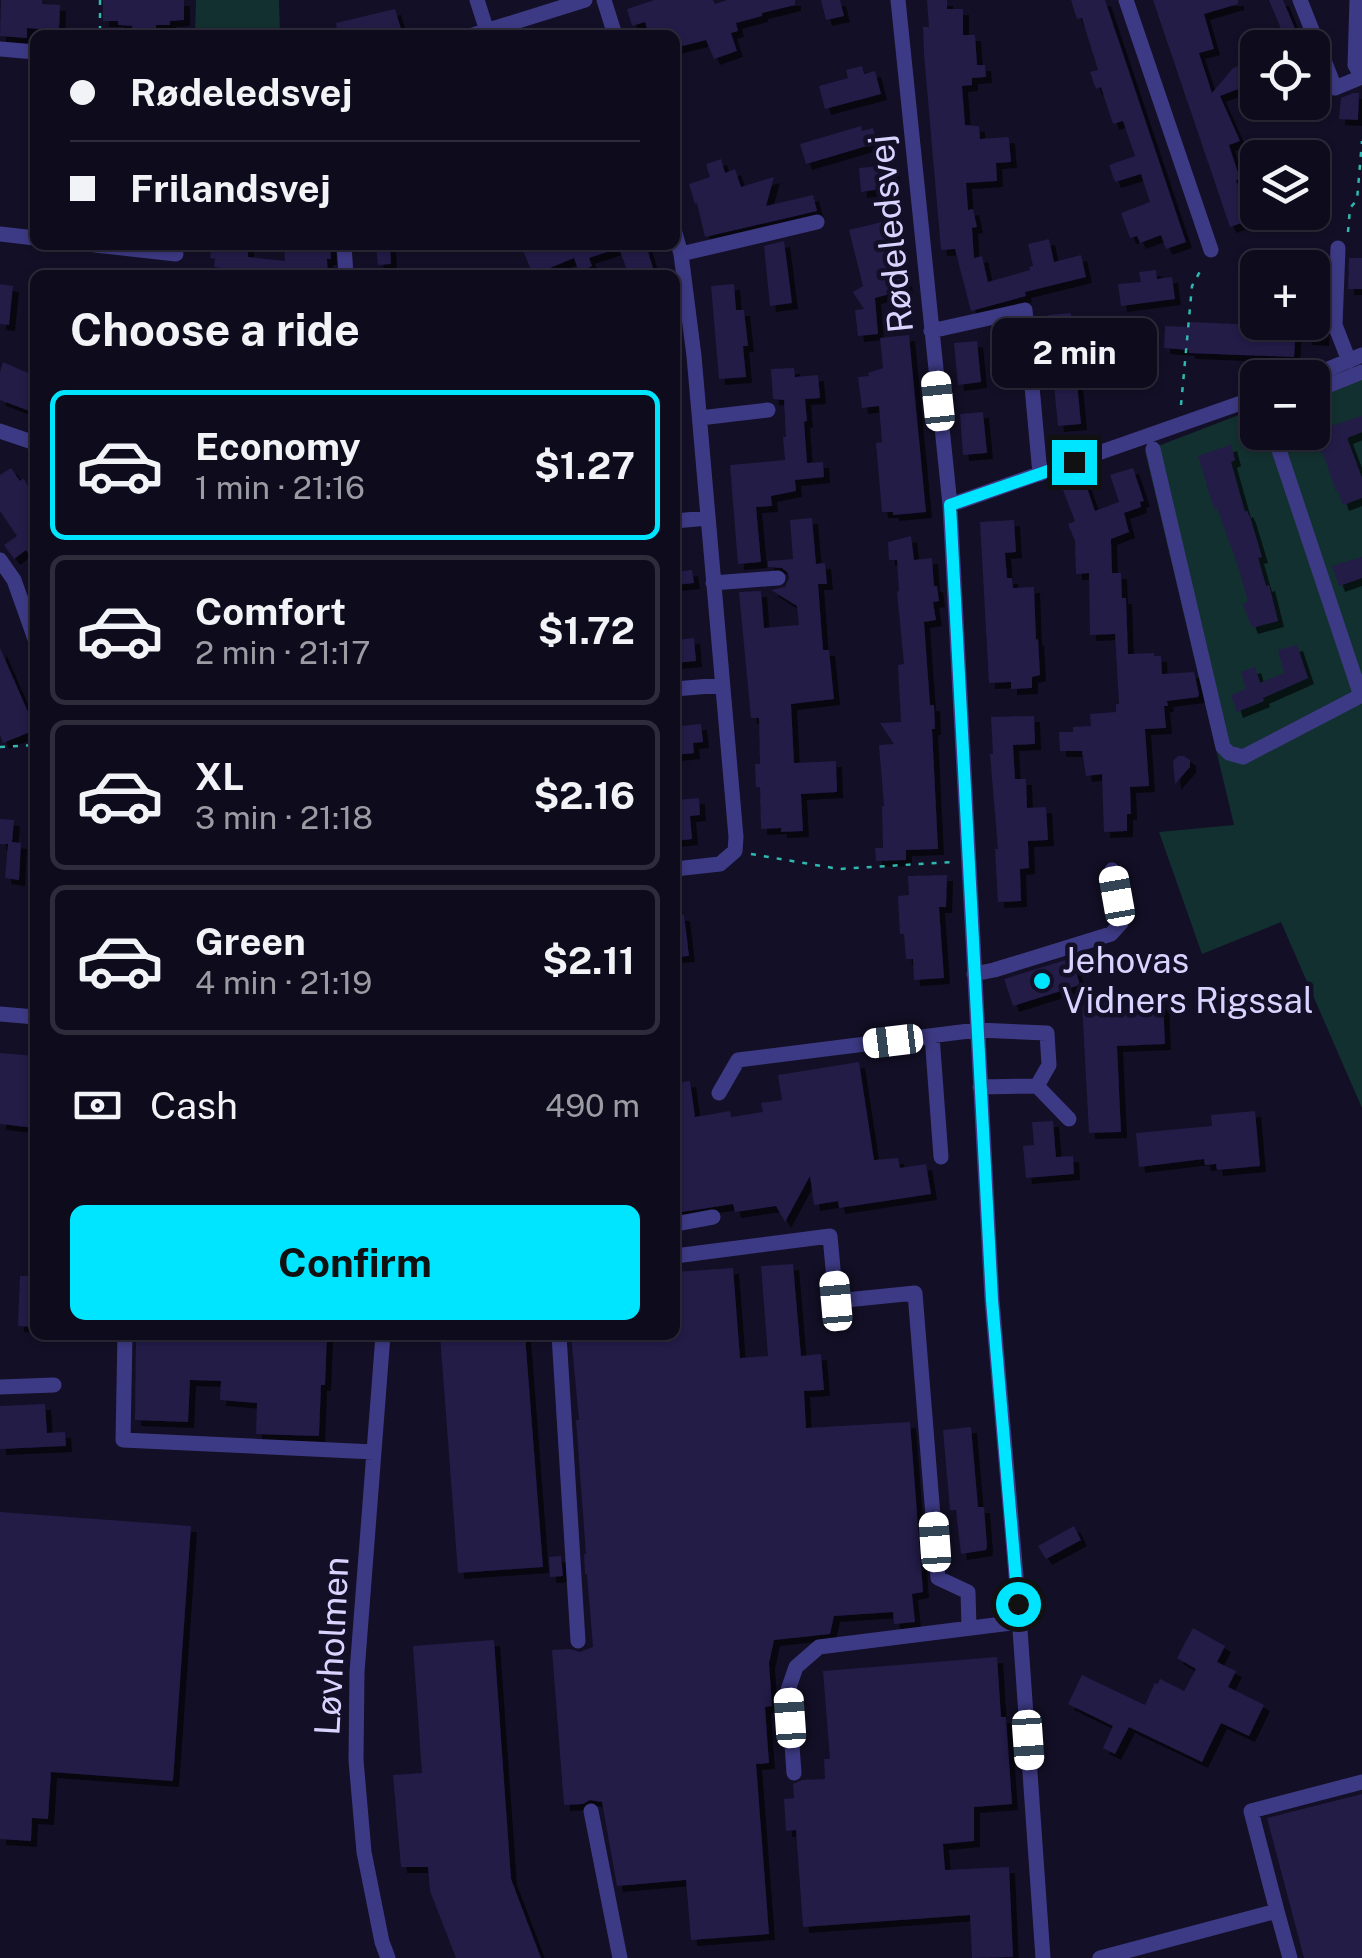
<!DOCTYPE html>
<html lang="en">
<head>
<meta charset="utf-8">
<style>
  body { margin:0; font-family:"Public Sans",sans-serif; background:#171425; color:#f1f3f6; height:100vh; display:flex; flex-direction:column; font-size:38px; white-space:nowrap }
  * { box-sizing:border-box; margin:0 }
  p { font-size:32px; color:#9b9ba3 }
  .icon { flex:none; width:55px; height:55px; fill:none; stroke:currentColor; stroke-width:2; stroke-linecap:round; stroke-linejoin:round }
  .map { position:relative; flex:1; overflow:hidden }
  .sheet { position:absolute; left:30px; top:270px; width:650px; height:1070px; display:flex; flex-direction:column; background:#0e0b1c; border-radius:15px; box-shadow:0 2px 8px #0004,0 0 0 2px #2e2b3b }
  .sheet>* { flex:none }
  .top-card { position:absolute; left:30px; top:30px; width:650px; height:220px; border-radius:15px; box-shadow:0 2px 8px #0004,0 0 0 2px #2e2b3b; display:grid; align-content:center; height:220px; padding:0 40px; background:#0e0b1c }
  .fabs { position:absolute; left:1240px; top:30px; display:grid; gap:20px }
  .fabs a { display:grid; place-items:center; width:90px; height:90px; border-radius:15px; background:#0e0b1c; box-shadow:0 2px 8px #0004,0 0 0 2px #2e2b3b; font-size:50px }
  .end { position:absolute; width:45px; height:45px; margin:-22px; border:12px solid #00e5ff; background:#111; box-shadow:0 0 0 5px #111 }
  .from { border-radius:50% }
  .bubble { position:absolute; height:70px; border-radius:15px; background:#0e0b1c; box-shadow:0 2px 8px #0004,0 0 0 2px #2e2b3b; font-size:32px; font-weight:700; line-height:70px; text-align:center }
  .car { position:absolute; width:30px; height:60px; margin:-30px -15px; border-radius:12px; box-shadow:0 0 8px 2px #0007; background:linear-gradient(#fff 24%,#345 0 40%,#fff 0 76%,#345 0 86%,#fff 0) }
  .top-card b { display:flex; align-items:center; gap:35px; height:95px; font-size:38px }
  .top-card b+b { border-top:2px solid #2e2b3b }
  .top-card i { width:25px; height:25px; background:#f1f3f6 }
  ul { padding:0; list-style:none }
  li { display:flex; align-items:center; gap:30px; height:150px; margin:0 20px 15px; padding:0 20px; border:5px solid #2e2b3b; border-radius:15px }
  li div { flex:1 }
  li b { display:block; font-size:38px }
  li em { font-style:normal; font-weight:700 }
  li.selected { border-color:#00e5ff }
  li>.icon { width:90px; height:90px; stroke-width:1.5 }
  h2 { padding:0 40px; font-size:45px; line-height:120px }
  .pay { display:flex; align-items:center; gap:25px; height:110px; padding:0 40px; font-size:38px }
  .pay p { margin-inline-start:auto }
  .cta { display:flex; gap:20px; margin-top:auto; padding:20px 40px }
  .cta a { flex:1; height:115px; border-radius:15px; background:#00e5ff; color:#111; font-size:40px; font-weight:700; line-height:115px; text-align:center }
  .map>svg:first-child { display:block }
  .green { fill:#12302f }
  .building { fill:#241b47; filter:url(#shadow) }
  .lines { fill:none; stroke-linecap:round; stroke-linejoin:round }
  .path { stroke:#2fb8b0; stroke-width:2.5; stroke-dasharray:5 8; stroke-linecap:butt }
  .minor { stroke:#3d3a85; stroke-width:15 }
  .route { stroke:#00e5ff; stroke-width:12 }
  .poi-dot { fill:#00e5ff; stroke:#130f26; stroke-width:4 }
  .labels { text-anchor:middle; stroke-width:9; stroke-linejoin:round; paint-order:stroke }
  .street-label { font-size:35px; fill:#d9d4ff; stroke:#130f26 }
  .poi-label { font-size:35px; fill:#d9d4ff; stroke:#130f26; text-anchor:start }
</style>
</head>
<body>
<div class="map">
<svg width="1362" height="1958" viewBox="0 0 1362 1958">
  <defs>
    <filter id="shadow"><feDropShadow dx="6" dy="6" stdDeviation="0" flood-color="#0009"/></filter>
  </defs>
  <rect width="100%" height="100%" fill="#130f26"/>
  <path class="green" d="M196 0H279L280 35H195Z
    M1362 368V1108L1281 922 1202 954 1159 832 1234 825 1145 451 1257 408 1258 432H1312L1313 387Z"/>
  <path class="building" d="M1 0H42V4L60 5 59 31 27 28V38L0 36Z
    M103 0H184V20L170 21V25H156V35H131L132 26 118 25V21H103Z
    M654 0H713L715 4 727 0H795V5L762 13V16L736 23 738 31 731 33 737 51 714 59 706 40 675 48V35H649L645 22 632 26 627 9Z
    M821 0H840L844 16 826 20Z
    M927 0H947V9H963V35H975L977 65H985L986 77 972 78V85L962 86 965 125 979 126 980 139 1008 137 1009 139 1011 162 996 163 997 181 966 183 968 210 973 209 977 227 972 228 974 258 982 256 988 282 1030 270 1029 267 1033 266 1028 244 1049 239 1054 262 1081 255 1086 277 1025 292 1026 296 971 311 955 249 941 250 924 54 923 27H929Z
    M1071 0H1105L1186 242 1166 249 1161 235 1140 243 1137 236 1130 238 1121 213 1150 202 1141 174 1115 182 1109 165 1135 156 1123 121 1113 124 1101 87 1096 89 1090 72 1098 70 1082 18 1077 19Z
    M1153 0H1238V4L1204 14 1214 49 1199 53 1212 93 1233 68 1252 61 1257 74 1238 81 1241 88 1220 96 1240 141 1229 145 1240 179 1236 180 1250 220 1230 227Z
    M1269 0H1283L1303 48H1289Z
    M395 9 401 29 381 35H338L336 23Z
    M862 66 864 74 875 71 881 94 825 109 819 86 848 78 846 70Z
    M1353 93H1359L1358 120 1339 119 1341 98Z
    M861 126 862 131 873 128 877 143 806 164 800 144Z
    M721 159 725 173 735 169 741 187 774 177 766 206 813 195 817 211 705 237 697 203 695 204 689 184 710 177 706 164Z
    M893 165 895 187 861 192 859 168Z
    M894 219 898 239 891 240 896 261 904 274 908 289 875 298 878 334 858 336 855 310 864 309 853 292 863 286 849 230Z
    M784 241 792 303 770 306 764 246Z
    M212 245H248V257L285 261 284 245H330L331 259H327L328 275H251V272L214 267 215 259 210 258Z
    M376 245H390L391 264 378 265Z
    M534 245H540L542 249 552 245H646L653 268 628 273 619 248 589 258 592 266 579 272 574 258 533 275 523 250Z
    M1310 254 1326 255 1323 340 1306 339 1307 322H1312V268H1309Z
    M1349 258H1362V289H1348Z
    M1156 270 1157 279 1172 277 1175 299 1121 306 1118 284 1141 282 1139 272Z
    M0 284 13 286 9 325 0 324Z
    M734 284 736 310H744L748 346H743L746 377 719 379 711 286Z
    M1071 313 1075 354 1052 356 1048 315Z
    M1190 322 1296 327 1294 357 1189 353V350L1164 348 1165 326 1190 327Z
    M909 335 926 512 893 515V512H882L876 443 882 442 879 406 862 408 858 377 869 376 868 373 883 368 880 338Z
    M977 341 981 382 958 385 954 343Z
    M3 362 35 376V413L0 400V372Z
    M794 368 795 377 818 375 820 398 805 399 807 421 804 422 807 463 823 462 824 477 795 480 796 491 771 496 772 506 756 507 761 562 738 564 730 465 785 460 783 437H786L784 400 773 399 771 369Z
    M1077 383 1081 424 1058 426 1054 385Z
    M983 412 987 453 963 455 960 414Z
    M1362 416V432L1347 438 1362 478V498L1343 505 1338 490 1336 491 1323 453 1321 454 1316 436 1332 431 1331 426Z
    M1231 445 1235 460 1231 462 1245 512 1247 511 1250 517 1262 557 1258 558 1266 586 1269 585 1278 621 1252 628 1243 604 1248 602 1239 569 1217 508 1214 509 1198 456Z
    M11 468 20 481 23 478 32 492 28 494 35 504V563L26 550 14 559 4 545 17 536 0 511V475Z
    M1133 468 1144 501 1140 502 1141 507 1124 513 1129 532 1111 539 1112 573H1121L1122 598H1126L1128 654 1154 653V656H1161L1162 674 1194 672 1199 694 1198 697 1167 701 1168 706H1164L1166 728 1145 729 1149 786 1130 787 1131 814H1127V831L1104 832 1102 774 1086 776 1082 751H1060L1059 732H1073V727L1091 726 1090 714 1116 712V704H1119L1115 634 1090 635 1089 573 1076 574 1075 541 1068 524 1075 521 1063 490 1085 482 1095 511 1119 502 1110 475Z
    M812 518 816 564 825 563 827 584H818L823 650H829L834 699 791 704 794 763 836 761 837 792 801 794 803 831 781 832V828L761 829 760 787H756L755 764H760L759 718H751L739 592 761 591 764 628 799 625 797 606 771 590 785 587 789 578 788 573 782 568 768 567V561L793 559 790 520Z
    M1014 520 1016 552 1005 553 1007 578H1012L1013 588 1034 587 1036 640 1038 639 1040 675 1032 677V688L1011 689V682L989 683 980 522Z
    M911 536 914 560 932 558 934 586H937L939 601 933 602 936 620 924 622 930 705H934L935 729H932L938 849 906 850V860L876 861 875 848H883L882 806H884L879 745 894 744 880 723 901 722 898 665 904 664 897 592 899 591 897 560H889L888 542Z
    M1362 557V578L1339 586 1332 566Z
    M692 570 694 583 675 585V572Z
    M694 638 696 661 675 663V640Z
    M1297 645 1308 678 1263 698 1264 701 1237 712 1231 695 1246 689 1241 672 1255 667 1260 683 1284 673 1278 650Z
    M0 648 35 728V730L3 743 0 735Z
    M1034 716 1035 744 1013 745 1015 779H1026L1027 808 1046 807 1048 840 1028 841 1029 868 1020 869 1021 901 998 902 995 849H998L990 754H993L991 717Z
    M701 724 703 742 693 743 694 753 675 755V731L680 730V726Z
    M1178 756H1184L1190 760V767L1175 784 1173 761Z
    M699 798 700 815 690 816 692 839 675 841V800Z
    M0 819 14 820 12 842 21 843 19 880 5 878 8 844H0Z
    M947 875 946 907H939L944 978 914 980 913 959H906L904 934H900L898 896 909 895 908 876Z
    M675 915H684L689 956 675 957Z
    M1072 958 1080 985 1013 1006 1004 979Z
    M1163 999 1165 1044 1117 1046 1121 1132 1089 1133 1082 1003Z
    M0 1053 35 1056V1128L0 1124Z
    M859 1062 874 1160 898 1158 900 1168 926 1164 931 1194 839 1208 838 1201 814 1205 810 1176 785 1222 776 1206 735 1212 733 1204 675 1213V1083L690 1081 695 1117 730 1111 731 1117 763 1112 761 1103 782 1100 778 1075Z
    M1255 1111 1260 1166 1217 1170 1216 1164 1205 1165 1204 1159 1139 1167 1136 1133 1212 1126 1211 1115Z
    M1053 1121 1056 1157 1073 1156 1074 1174 1026 1178 1023 1146 1034 1145 1032 1122Z
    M793 1264 801 1356 821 1354 824 1390 804 1391 806 1428 910 1422 923 1592 912 1594 915 1622 894 1624 893 1612 834 1616 830 1634 774 1640 769 1663 772 1706 765 1707 769 1763 756 1764 769 1934 691 1940 686 1880 617 1886 602 1802 590 1800 583 1804 564 1805 552 1650 570 1649 580 1652 593 1647 587 1574H585L584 1554H586L576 1420H579L571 1335H675V1272L733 1268 740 1358 768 1356 761 1266Z
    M20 1276H35V1327L18 1326Z
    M136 1335H327L325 1385H321L319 1436 256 1434 257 1403 220 1400 221 1381 190 1380 188 1422 135 1420Z
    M440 1335H525L543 1567 458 1573Z
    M45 1404 47 1433 65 1432 66 1446 0 1449V1406Z
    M971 1427 978 1507H984L987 1546 986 1550 961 1554 956 1510H950L943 1430Z
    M0 1512 191 1526 173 1781 51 1772 48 1819 32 1818 31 1841 0 1839Z
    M1074 1526 1081 1540 1046 1559 1038 1546Z
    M561 1556 563 1576 550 1577 549 1557Z
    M1193 1628 1225 1646 1217 1662 1236 1671 1228 1687 1264 1705 1249 1736 1221 1723 1202 1762 1129 1727 1115 1754 1103 1748 1113 1726 1068 1704 1082 1675 1145 1705 1155 1683 1158 1684 1160 1679 1184 1691 1196 1669 1177 1658Z
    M494 1640 511 1879 541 1958H456L430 1891 428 1867H401L393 1775 422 1773 413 1646Z
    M997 1657 1001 1717H1006L1012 1804 974 1807V1841L943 1844 945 1870 1009 1867 1013 1957 972 1958 970 1915 803 1927 796 1830 786 1831 784 1799 794 1798 793 1784 802 1780 825 1779 824 1759H830L823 1671Z
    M1362 1794V1958H1304L1267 1818Z"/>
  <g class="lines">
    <path class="path" d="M100 0V30L183 31 188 35
      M1348 232 1350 208 1357 200 1362 141
      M1181 405 1192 286 1203 266
      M0 747 35 745
      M751 854 839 869 952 862"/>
    <path class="minor" d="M477 0 487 31
      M604 0 615 35
      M898 0 950 505 992 1300 1017 1587 1043 1958
      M1126 0 1211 250
      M1300 0 1335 88 1362 77
      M1357 0 1355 65 1362 77
      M473 35 585 0
      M0 49 35 52
      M675 233 681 254 694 356 736 837 735 851 720 864 675 869
      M0 234 35 238
      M95 245 176 254
      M344 245 346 275
      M1338 248 1335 325 1349 361
      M681 254 817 222
      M931 331 1025 310 1040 474
      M1307 378 1362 355
      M1312 392 1362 372
      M700 418 768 410
      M0 431 35 443
      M1273 432 1361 696
      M1153 449 1223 747 1229 753 1243 757 1362 695
      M950 505 1258 397
      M675 521 707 518
      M0 560 14 580 35 639
      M713 583 778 578
      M675 689 722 685
      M974 974 994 970 1111 934 1121 923 1112 870
      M0 1014 35 1017
      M932 1036 941 1157
      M980 1087 1037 1086 1069 1119
      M719 1093 738 1060 977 1030 1047 1033 1049 1065 1037 1086
      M675 1224 713 1217
      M675 1256 830 1236 836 1301 915 1293 938 1578 968 1592 969 1628
      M125 1335 123 1440 374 1452
      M383 1335 357 1672 356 1760 364 1852 382 1942 388 1958
      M559 1335 578 1641
      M0 1387 54 1385
      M794 1773 788 1690 796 1667 819 1647 1019 1622
      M591 1811 620 1958
      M1277 1911 1251 1811 1362 1782
      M1100 1958 1277 1911 1290 1958"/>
  </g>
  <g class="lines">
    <path class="route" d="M1018 1604 992 1300 950 505 1074 462"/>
  </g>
  <circle class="poi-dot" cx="1042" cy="981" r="10"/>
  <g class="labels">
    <g class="street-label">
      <text transform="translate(891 234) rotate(-96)" y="12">Rødeledsvej</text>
      <text transform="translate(332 1646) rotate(-87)" y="12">Løvholmen</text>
    </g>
    <g class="poi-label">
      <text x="1062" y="973">Jehovas<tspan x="1062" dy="40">Vidners Rigssal</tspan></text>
    </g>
  </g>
</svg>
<div class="fabs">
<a><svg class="icon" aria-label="locate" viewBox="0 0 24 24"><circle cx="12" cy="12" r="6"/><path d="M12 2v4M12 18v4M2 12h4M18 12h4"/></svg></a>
<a><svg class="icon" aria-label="layers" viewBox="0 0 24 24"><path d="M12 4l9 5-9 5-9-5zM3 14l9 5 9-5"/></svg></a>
<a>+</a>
<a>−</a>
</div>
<i class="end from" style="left:1018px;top:1604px"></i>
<i class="end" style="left:1074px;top:462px"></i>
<div class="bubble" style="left:992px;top:318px;width:165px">2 min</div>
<i class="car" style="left:938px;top:401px;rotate:354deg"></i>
<i class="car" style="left:1117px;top:896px;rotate:350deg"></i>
<i class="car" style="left:893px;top:1041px;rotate:263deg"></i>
<i class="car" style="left:836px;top:1301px;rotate:355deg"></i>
<i class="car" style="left:935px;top:1542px;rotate:356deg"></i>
<i class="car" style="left:790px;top:1718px;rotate:356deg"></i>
<i class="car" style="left:1028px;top:1740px;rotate:176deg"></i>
<div class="top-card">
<b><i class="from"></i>Rødeledsvej</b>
<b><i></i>Frilandsvej</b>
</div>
<section class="sheet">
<h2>Choose a ride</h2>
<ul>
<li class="selected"><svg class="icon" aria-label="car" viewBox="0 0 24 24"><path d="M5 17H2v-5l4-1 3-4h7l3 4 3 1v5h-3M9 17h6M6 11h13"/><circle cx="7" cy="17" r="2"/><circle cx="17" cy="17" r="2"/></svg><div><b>Economy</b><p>1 min · 21:16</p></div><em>$1.27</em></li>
<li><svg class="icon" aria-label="car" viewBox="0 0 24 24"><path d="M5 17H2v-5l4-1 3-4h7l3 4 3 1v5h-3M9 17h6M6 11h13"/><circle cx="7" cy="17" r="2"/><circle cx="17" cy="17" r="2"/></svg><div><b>Comfort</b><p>2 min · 21:17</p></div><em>$1.72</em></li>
<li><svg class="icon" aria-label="car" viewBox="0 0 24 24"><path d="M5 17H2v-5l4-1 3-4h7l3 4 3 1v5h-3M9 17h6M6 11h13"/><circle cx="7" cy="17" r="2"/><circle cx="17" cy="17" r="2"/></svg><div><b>XL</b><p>3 min · 21:18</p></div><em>$2.16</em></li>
<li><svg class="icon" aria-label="car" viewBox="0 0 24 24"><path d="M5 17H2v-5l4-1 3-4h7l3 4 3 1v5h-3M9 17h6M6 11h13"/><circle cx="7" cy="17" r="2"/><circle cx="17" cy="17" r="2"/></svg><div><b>Green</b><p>4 min · 21:19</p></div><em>$2.11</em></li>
</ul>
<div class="pay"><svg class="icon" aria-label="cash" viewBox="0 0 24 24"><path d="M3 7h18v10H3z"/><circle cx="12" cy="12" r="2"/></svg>Cash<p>490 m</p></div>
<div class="cta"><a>Confirm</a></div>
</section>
</div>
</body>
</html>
